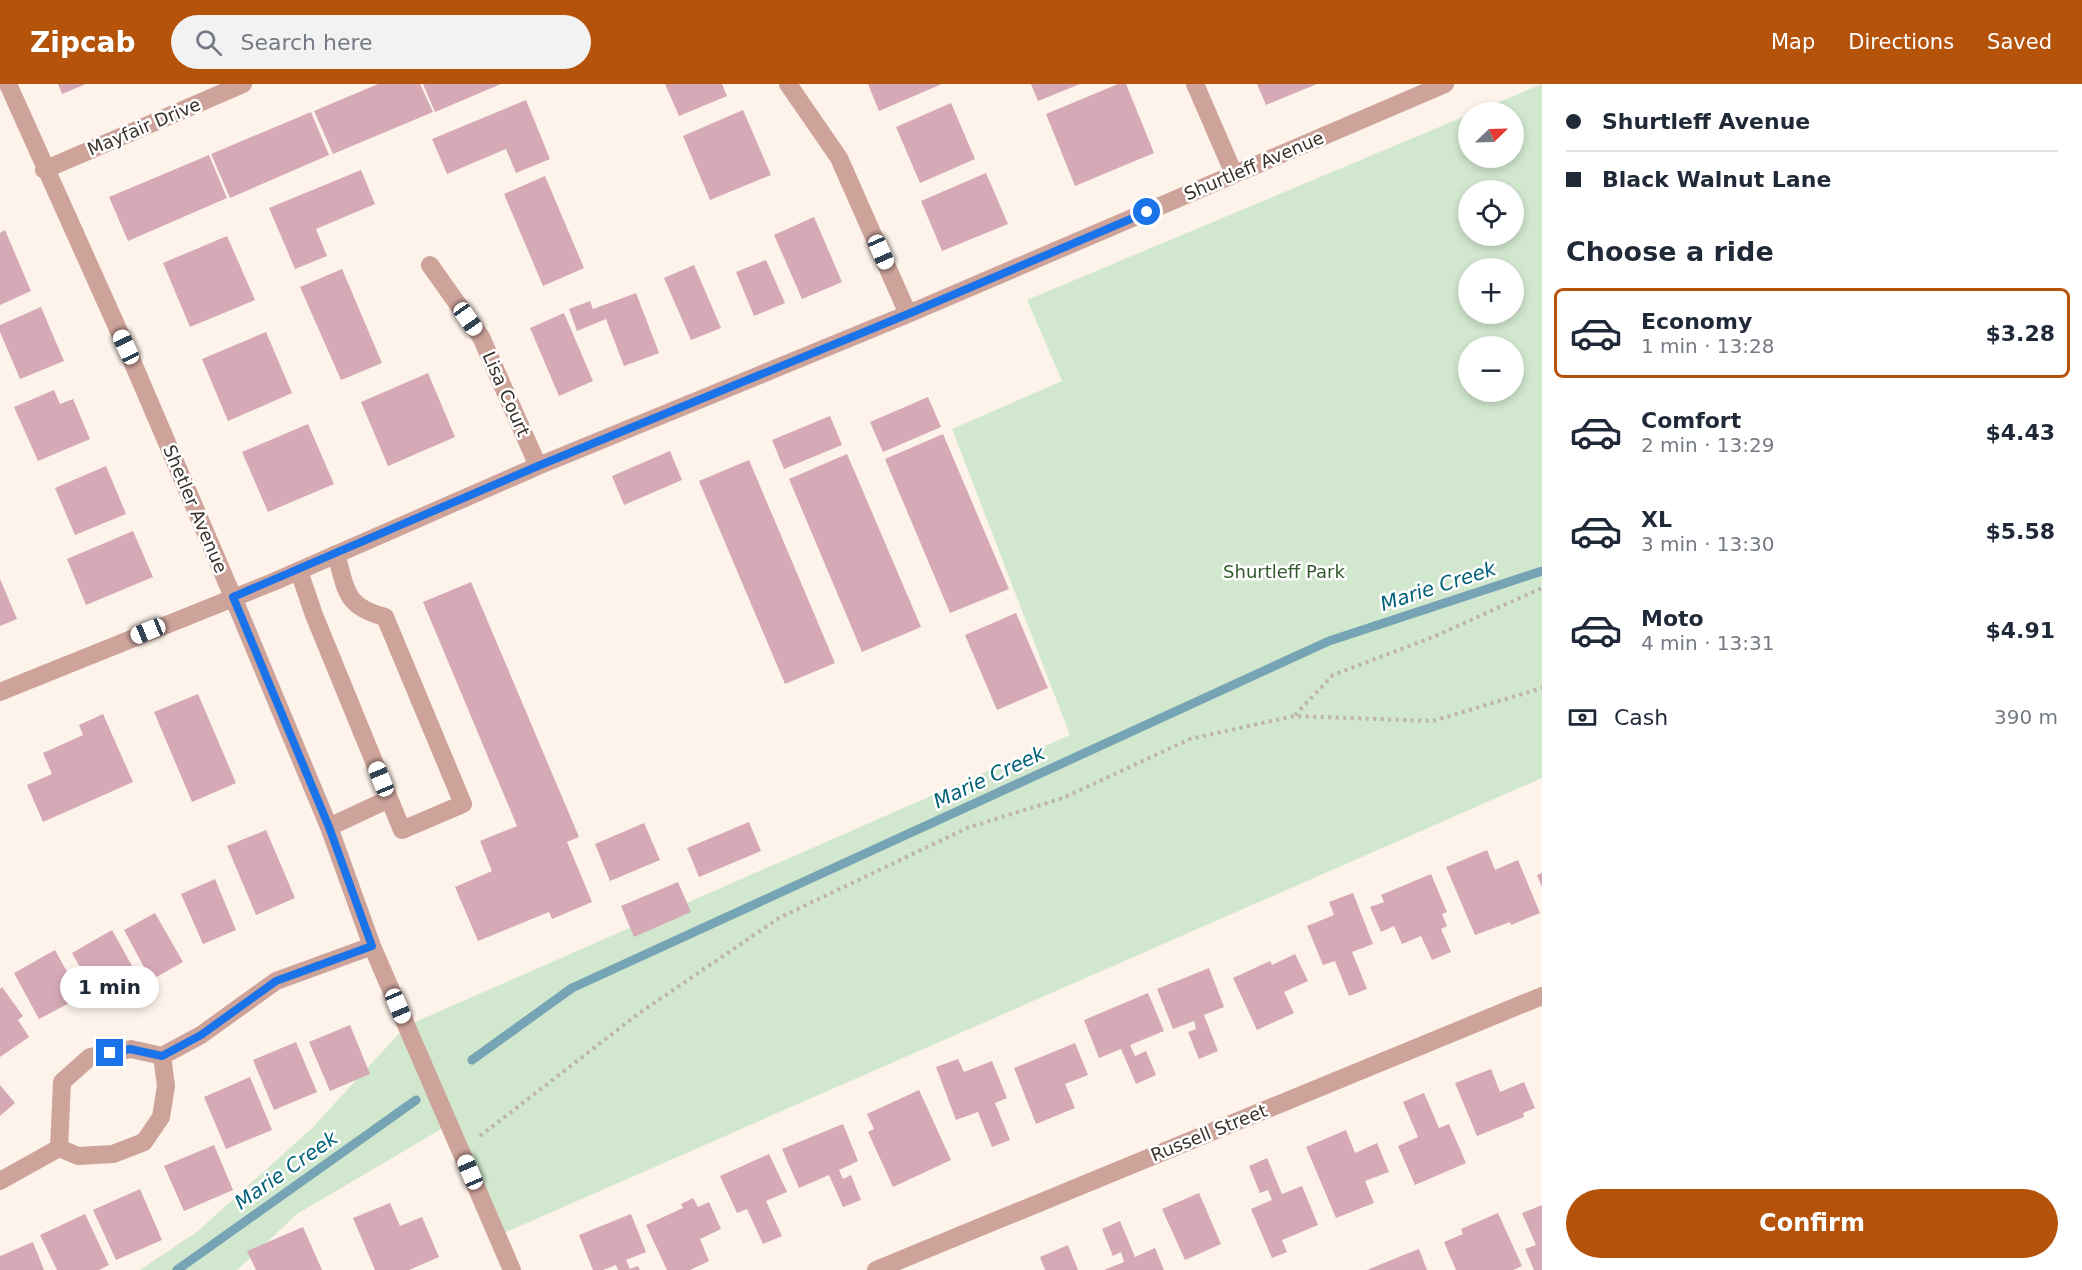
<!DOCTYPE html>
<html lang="en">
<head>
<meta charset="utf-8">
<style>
  body { margin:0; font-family:"DejaVu Sans",sans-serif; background:#f2f2f3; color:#1f2937; height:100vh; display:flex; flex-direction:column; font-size:22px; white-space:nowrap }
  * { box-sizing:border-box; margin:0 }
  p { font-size:20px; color:#747a83 }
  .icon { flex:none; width:33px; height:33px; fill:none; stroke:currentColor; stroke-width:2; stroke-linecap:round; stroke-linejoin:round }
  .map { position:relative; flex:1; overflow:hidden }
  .panel { display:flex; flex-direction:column; background:#fff; width:540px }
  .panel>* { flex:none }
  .guide { display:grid; align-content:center; height:132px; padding:0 24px; background:#fff }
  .needle { width:39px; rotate:67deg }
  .tools { position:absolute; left:1458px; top:18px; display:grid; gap:12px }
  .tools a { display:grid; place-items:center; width:66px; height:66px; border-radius:50%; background:#fff; box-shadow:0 3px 9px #0003; font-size:30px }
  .end { position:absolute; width:27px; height:27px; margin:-14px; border:8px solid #1a73e8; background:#fff; box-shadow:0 0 0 3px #fff }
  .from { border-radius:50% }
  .bubble { position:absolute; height:42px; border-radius:21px; background:#fff; box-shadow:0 3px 9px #0003; font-size:20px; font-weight:600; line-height:42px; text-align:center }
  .car { position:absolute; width:18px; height:36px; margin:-18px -9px; border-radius:8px; box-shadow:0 0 4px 2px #0007; background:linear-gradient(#fff 24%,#345 0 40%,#fff 0 76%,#345 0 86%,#fff 0) }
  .guide b { display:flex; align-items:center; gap:21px; height:57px; font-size:22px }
  .guide b+b { border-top:2px solid #e0e1e3 }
  .guide i { width:15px; height:15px; background:#1f2937 }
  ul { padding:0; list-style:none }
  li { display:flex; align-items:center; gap:18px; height:90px; margin:0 12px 9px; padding:0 12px; border:3px solid transparent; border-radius:9px }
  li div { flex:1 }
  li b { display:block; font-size:22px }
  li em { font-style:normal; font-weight:600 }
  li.selected { border-color:#b45309 }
  li>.icon { width:54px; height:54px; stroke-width:1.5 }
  h2 { padding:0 24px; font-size:27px; line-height:72px }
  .pay { display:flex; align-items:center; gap:15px; height:66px; padding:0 24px; font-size:22px }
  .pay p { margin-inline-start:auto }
  .primary-button { display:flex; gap:12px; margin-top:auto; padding:12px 24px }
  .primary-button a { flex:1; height:69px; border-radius:36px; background:#b45309; color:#fff; font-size:24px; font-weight:600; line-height:69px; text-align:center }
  header { display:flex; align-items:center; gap:36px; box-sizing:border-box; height:84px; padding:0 30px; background:#b45309; color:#fff }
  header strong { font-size:28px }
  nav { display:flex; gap:33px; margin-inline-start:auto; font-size:21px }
  .search { width:420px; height:54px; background:#f2f2f3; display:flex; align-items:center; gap:15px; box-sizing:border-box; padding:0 21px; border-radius:33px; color:#747a83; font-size:22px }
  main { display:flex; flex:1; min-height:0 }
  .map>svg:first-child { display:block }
  .green { fill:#d1e7ce; fill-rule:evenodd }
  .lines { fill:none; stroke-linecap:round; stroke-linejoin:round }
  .stream { stroke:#76a4b5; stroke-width:9 }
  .building { fill:#d5a9b6 }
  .path { stroke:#bdb3ab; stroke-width:4; stroke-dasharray:3 4.5; stroke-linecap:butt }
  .minor { stroke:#cda39a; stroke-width:18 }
  .route { stroke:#1a73e8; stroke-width:8 }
  .labels { text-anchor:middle; stroke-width:5; stroke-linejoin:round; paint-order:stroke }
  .street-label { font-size:18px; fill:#39322c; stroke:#fff }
  .park-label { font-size:18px; fill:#31592d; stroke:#fff }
  .water-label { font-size:20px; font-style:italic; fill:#006178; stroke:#fff }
</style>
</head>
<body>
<header>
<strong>Zipcab</strong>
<div class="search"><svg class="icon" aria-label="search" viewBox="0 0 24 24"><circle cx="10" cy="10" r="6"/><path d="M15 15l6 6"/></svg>Search here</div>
<nav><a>Map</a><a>Directions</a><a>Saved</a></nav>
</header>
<main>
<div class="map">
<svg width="1542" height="1186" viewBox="0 0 1542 1186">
  <rect width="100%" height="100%" fill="#fef3ea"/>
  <path class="green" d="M1542 0V694L497 1152 448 1041 297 1130 237 1186H140L198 1147 312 1044 406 942 1070 651 952 345 1062 297 1027 216 1468 31V74H1514V28H1475ZM1468 106H1514V152H1468ZM1468 184H1514V230H1468ZM1468 262H1514V308H1468Z"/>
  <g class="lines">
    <path class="stream" d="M472 976 572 904 1329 557 1542 487
      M177 1186 416 1016"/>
  </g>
  <path class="building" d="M58 0H86L62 10Z
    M378 0H420L433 28 333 70 314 27Z
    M423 0H501L435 28Z
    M665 0H722L727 12 679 32Z
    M868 0H942L879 27Z
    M1031 0H1080L1038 17Z
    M1118 0H1126L1154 69 1075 102 1046 30Z
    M1257 0H1317L1266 21Z
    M526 16 550 75 516 89 506 65 447 90 432 55Z
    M951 19 975 75 920 99 896 43Z
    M743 26 771 91 710 116 683 52Z
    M311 28 329 71 230 114 211 70Z
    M209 71 227 114 128 157 109 113Z
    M361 86 375 120 316 145 327 172 295 185 269 124Z
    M986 89 1008 140 942 167 921 117Z
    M545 92 584 184 543 202 504 110Z
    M814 133 842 198 802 215 774 151Z
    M5 146 31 207 0 221V149Z
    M227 152 255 216 190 243 163 179Z
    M766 176 785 219 754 232 736 188Z
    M694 181 721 244 691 256 664 194Z
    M342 185 382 279 341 296 300 203Z
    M636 209 659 269 624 282 606 235 577 247 569 225 590 217 593 225Z
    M41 223 64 277 20 295 0 248V241Z
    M564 229 593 297 559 312 530 244Z
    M266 248 292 309 228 337 202 275Z
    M428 289 455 353 388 382 361 318Z
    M54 306 60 320 73 315 90 355 38 377 14 323Z
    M928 313 941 343 883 368 870 338Z
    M830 332 842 361 784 385 772 356Z
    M308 340 334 400 268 428 242 368Z
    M943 350 1009 505 950 529 885 375Z
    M670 367 682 396 624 421 612 392Z
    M847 370 921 543 862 568 789 395Z
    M749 376 835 579 785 600 699 397Z
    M106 382 126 430 75 451 55 404Z
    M133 447 153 493 86 521 67 475Z
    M0 495 17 535 0 542Z
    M471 498 579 753 567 758 592 818 552 835 549 828 478 857 455 803 492 787 480 757 517 742 423 518Z
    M1016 529 1048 604 997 626 965 551Z
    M198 610 236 699 192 718 154 628Z
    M103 630 133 698 43 738 27 701 52 690 43 669 83 651 79 641Z
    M749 738 761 767 699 793 687 764Z
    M644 739 660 776 610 797 595 760Z
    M266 746 295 814 256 831 227 762Z
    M1487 766 1495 786 1518 776 1540 829 1511 841 1510 838 1475 851 1446 783Z
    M1542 789V803L1537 791Z
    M1431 790 1447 828 1442 830 1447 842 1441 845 1451 868 1432 876 1421 852 1402 860 1394 842 1381 848 1370 823 1384 818 1381 811Z
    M215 795 236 846 203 860 181 810Z
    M678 798 691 828 634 853 621 822Z
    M1353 809 1373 860 1352 868 1367 905 1349 912 1335 877 1323 881 1307 842 1334 831 1329 818Z
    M155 829 183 878 151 896 124 846Z
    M112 846 140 896 100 919 72 869Z
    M55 866 81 913 39 935 14 889Z
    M1295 870 1308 897 1284 908 1294 929 1257 946 1233 894 1270 877 1272 881Z
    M1209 884 1224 923 1204 931 1218 967 1199 975 1188 948 1196 945 1194 937 1173 945 1157 905Z
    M2 903 23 932 18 936 29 953 0 973V905Z
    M1148 909 1164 947 1130 961 1135 972 1146 967 1156 991 1136 1000 1121 965 1099 974 1084 936Z
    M350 941 370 990 330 1007 309 958Z
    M296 958 317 1008 274 1026 253 976Z
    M1075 959 1088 991 1065 1000 1075 1024 1036 1040 1014 984Z
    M958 975 964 988 992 977 1007 1014 995 1019 1010 1056 992 1063 978 1028 956 1036 936 983Z
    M1491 985 1500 1008 1524 998 1535 1024 1523 1029 1524 1033 1477 1052 1455 999Z
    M250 993 272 1046 226 1065 204 1013Z
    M0 1001 15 1019 0 1032Z
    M919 1006 951 1076 893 1103 868 1048 874 1045 867 1030Z
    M1424 1009 1439 1044 1449 1040 1466 1079 1415 1101 1398 1062 1418 1053 1403 1018Z
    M843 1040 858 1077 839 1086 843 1095 851 1091 861 1116 843 1123 829 1091 799 1104 782 1065Z
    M1346 1046 1355 1069 1377 1059 1389 1088 1365 1097 1374 1119 1336 1134 1306 1063Z
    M214 1061 233 1106 184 1127 164 1082Z
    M769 1070 787 1108 766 1117 782 1152 763 1160 747 1125 737 1129 720 1092Z
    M1267 1074 1282 1110 1302 1102 1318 1141 1282 1156 1287 1168 1272 1174 1251 1125 1272 1116 1268 1106 1260 1109 1249 1082Z
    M140 1105 162 1156 116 1176 93 1126Z
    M1199 1109 1221 1160 1185 1176 1162 1125Z
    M693 1114 698 1123 709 1118 721 1145 700 1155 709 1177 690 1186H667L646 1141 683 1124 681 1120Z
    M390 1119 400 1142 422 1133 439 1173 409 1186H375L353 1134Z
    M1542 1121V1186H1534L1525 1165 1536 1161 1522 1129Z
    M1498 1129 1522 1182 1513 1186H1456L1444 1158 1463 1150 1461 1145Z
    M85 1130 109 1181 99 1186H57L40 1151Z
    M631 1130 646 1168 626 1176 630 1185 638 1182 640 1186H618L616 1181 603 1186H593L579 1151Z
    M1120 1137 1135 1173 1155 1164 1164 1186H1104L1124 1178 1121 1168 1113 1172 1102 1145Z
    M303 1143 322 1186H256L247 1167Z
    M33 1158 44 1186H0V1172Z
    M1068 1161 1078 1186H1045L1040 1173Z
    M1419 1165 1427 1186H1367L1406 1170Z"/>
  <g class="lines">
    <path class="path" d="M1295 631 1333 591 1433 553 1542 504
      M480 1052 638 930 779 834 967 744 1063 714 1190 655 1294 632 1433 637 1542 604"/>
    <path class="minor" d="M8 0 126 263 233 513 329 743 372 862 512 1186
      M788 0 839 74 908 230
      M1195 0 1234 90
      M44 86 243 0
      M430 181 481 253 538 382
      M299 487 314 531 402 746 463 720 385 533C344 522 347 507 336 470
      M0 608 273 498 538 382 908 230 1445 0
      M329 743 389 715
      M59 1064 62 998 90 973 131 965 162 972 201 951 276 897 372 862
      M59 1064 78 1072 113 1070 144 1058 161 1033 166 1002 162 972
      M0 1097 59 1064
      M876 1186 1542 912"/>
  </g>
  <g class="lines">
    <path class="route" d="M110 969 130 965 162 972 201 951 276 897 372 862 329 743 233 513 538 382 908 230 1147 128"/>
  </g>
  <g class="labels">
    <g class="street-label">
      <text transform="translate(144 43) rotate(-23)" y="6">Mayfair Drive</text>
      <text transform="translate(1254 82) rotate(-23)" y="6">Shurtleff Avenue</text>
      <text transform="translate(506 310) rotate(66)" y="6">Lisa Court</text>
      <text transform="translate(195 425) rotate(67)" y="6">Shetler Avenue</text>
      <text transform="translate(1209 1049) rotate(-22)" y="6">Russell Street</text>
    </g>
    <g class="park-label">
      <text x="1284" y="494">Shurtleff Park</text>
    </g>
    <g class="water-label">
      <text transform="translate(1438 502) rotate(-18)" y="7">Marie Creek</text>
      <text transform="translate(989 693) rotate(-25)" y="7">Marie Creek</text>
      <text transform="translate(286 1086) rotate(-35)" y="7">Marie Creek</text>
    </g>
  </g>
</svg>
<div class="tools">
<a><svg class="needle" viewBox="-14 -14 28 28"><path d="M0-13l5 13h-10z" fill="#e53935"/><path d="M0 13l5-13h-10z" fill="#747a83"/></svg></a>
<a><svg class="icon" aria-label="locate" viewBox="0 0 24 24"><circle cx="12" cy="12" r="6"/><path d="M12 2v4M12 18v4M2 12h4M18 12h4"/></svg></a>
<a>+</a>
<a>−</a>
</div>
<i class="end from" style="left:1147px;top:128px"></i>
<i class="end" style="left:110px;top:969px"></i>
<div class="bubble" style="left:60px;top:882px;width:99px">1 min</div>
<i class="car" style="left:881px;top:168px;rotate:156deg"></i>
<i class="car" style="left:468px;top:235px;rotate:145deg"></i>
<i class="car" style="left:126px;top:263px;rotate:335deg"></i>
<i class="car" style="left:148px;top:547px;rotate:248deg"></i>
<i class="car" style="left:381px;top:695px;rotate:338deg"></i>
<i class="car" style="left:398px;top:922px;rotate:157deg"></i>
<i class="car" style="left:470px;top:1088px;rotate:337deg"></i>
</div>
<section class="panel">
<div class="guide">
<b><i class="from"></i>Shurtleff Avenue</b>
<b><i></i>Black Walnut Lane</b>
</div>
<h2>Choose a ride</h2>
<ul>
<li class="selected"><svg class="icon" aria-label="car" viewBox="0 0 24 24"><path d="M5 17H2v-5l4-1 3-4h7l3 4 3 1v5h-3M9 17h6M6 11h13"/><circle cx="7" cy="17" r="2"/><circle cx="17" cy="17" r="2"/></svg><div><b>Economy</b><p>1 min · 13:28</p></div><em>$3.28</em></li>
<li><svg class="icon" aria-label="car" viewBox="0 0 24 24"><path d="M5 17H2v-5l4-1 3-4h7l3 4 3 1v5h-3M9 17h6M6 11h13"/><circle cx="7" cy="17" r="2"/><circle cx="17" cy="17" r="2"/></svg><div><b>Comfort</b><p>2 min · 13:29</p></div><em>$4.43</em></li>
<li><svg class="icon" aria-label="car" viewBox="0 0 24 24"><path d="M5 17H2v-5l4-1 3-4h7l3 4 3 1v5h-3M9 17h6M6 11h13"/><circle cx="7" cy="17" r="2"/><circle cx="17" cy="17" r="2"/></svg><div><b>XL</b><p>3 min · 13:30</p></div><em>$5.58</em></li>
<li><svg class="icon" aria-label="car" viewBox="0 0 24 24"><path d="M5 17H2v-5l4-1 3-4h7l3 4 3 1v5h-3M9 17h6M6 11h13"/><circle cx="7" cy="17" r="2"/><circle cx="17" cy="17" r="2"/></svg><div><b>Moto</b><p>4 min · 13:31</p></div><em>$4.91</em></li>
</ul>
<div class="pay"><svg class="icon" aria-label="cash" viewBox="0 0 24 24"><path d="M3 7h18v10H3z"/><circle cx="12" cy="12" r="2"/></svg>Cash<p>390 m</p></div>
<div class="primary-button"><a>Confirm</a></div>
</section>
</main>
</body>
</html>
